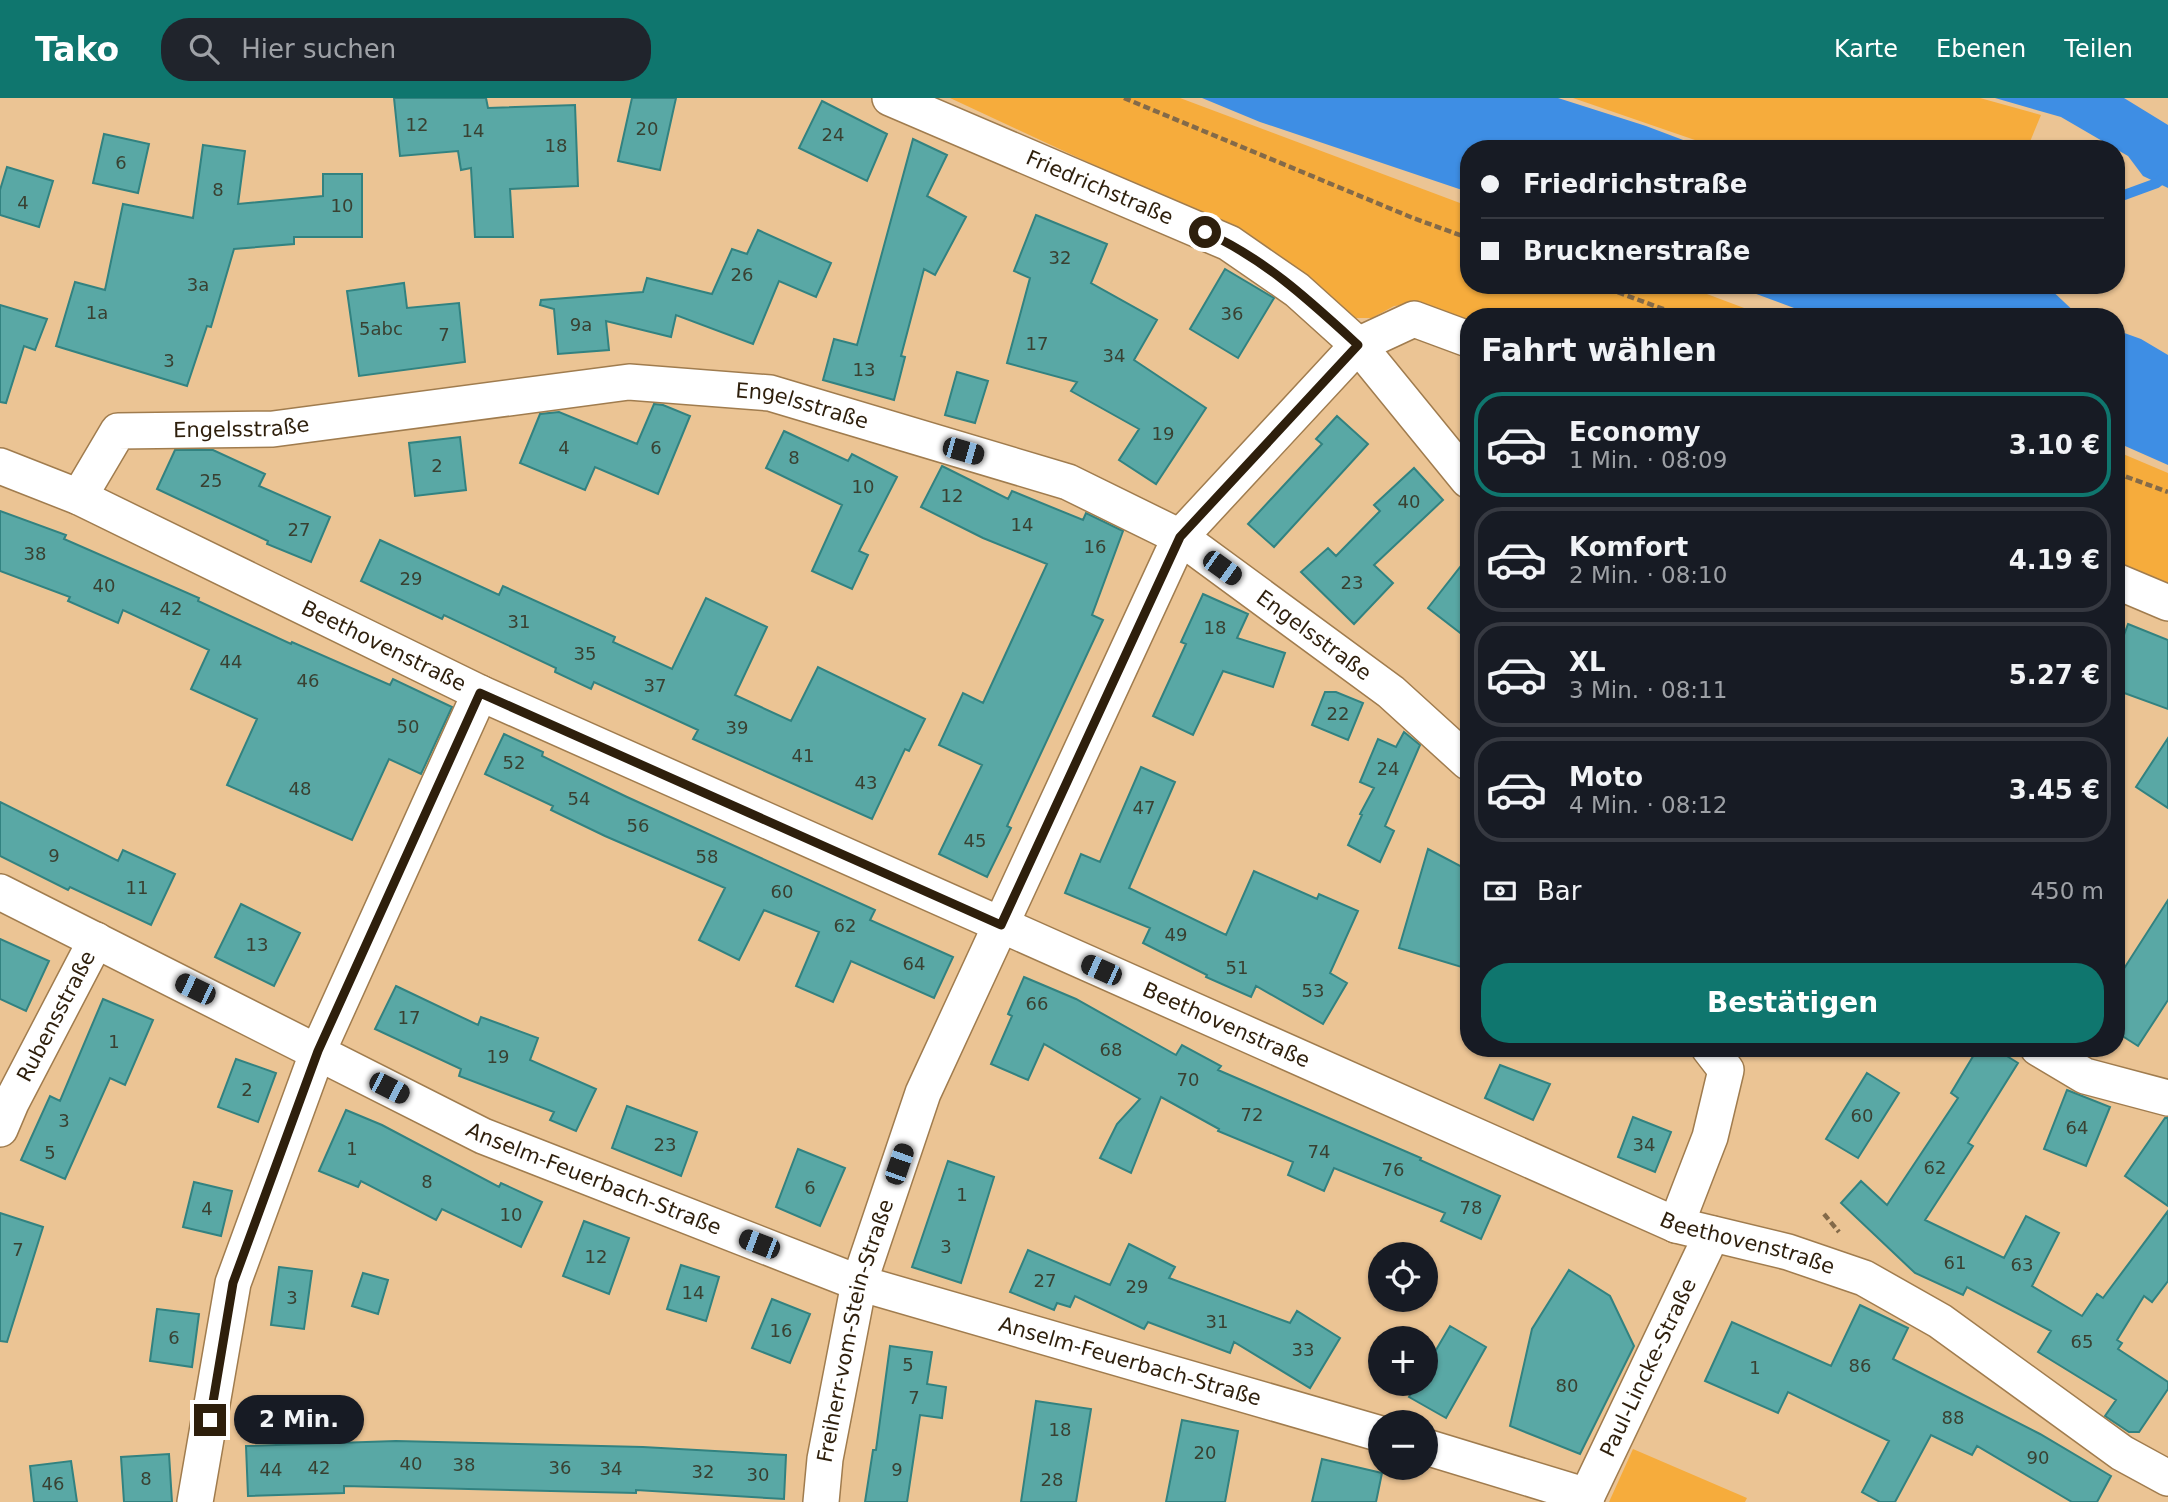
<!DOCTYPE html>
<html lang="de">
<head>
<meta charset="utf-8">
<style>
  body { margin:0; font-family:"DejaVu Sans",sans-serif; background:#20242c; color:#f1f3f6; height:100vh; display:flex; flex-direction:column; font-size:26px; white-space:nowrap }
  * { box-sizing:border-box; margin:0 }
  p { font-size:23px; color:#9ea1a6 }
  .icon { flex:none; width:38px; height:38px; fill:none; stroke:currentColor; stroke-width:2; stroke-linecap:round; stroke-linejoin:round }
  .map { position:relative; flex:1; overflow:hidden }
  .side { position:absolute; left:1460px; top:210px; width:665px; height:749px; display:flex; flex-direction:column; background:#171b24; border-radius:28px; box-shadow:0 2px 5px #0004 }
  .side>* { flex:none }
  .guide { position:absolute; left:1460px; top:42px; width:665px; height:154px; border-radius:28px; box-shadow:0 2px 5px #0004; display:grid; align-content:center; height:154px; padding:0 21px; background:#171b24 }
  .buttons { position:absolute; left:1368px; top:1144px; display:grid; gap:14px }
  .buttons a { display:grid; place-items:center; width:70px; height:70px; border-radius:50%; background:#171b24; box-shadow:0 2px 5px #0004; font-size:35px }
  .end { position:absolute; width:32px; height:32px; margin:-16px; border:9px solid #2e1f0c; background:#fff; box-shadow:0 0 0 4px #fff }
  .from { border-radius:50% }
  .bubble { position:absolute; height:49px; border-radius:24px; background:#171b24; box-shadow:0 2px 5px #0004; font-size:23px; font-weight:700; line-height:49px; text-align:center }
  .car { position:absolute; width:21px; height:42px; margin:-21px -10px; border-radius:9px; box-shadow:0 0 5px 2px #0007; background:linear-gradient(#222 24%,#8ab4d8 0 40%,#222 0 76%,#8ab4d8 0 86%,#222 0) }
  .guide b { display:flex; align-items:center; gap:24px; height:66px; font-size:26px }
  .guide b+b { border-top:2px solid #363941 }
  .guide i { width:18px; height:18px; background:#f1f3f6 }
  ul { padding:0; list-style:none }
  li { display:flex; align-items:center; gap:21px; height:105px; margin:0 14px 10px; padding:0 7px; border:4px solid #363941; border-radius:28px }
  li div { flex:1 }
  li b { display:block; font-size:26px }
  li em { font-style:normal; font-weight:700 }
  li.active { border-color:#0f766e }
  li>.icon { width:63px; height:63px; stroke-width:1.5 }
  h2 { padding:0 21px; font-size:32px; line-height:84px }
  .pay { display:flex; align-items:center; gap:18px; height:77px; padding:0 21px; font-size:26px }
  .pay p { margin-inline-start:auto }
  .primary-button { display:flex; gap:14px; margin-top:auto; padding:14px 21px }
  .primary-button a { flex:1; height:80px; border-radius:28px; background:#0f766e; color:#fff; font-size:28px; font-weight:700; line-height:80px; text-align:center }
  header { display:flex; align-items:center; gap:42px; box-sizing:border-box; height:98px; padding:0 35px; background:#0f766e; color:#fff }
  header strong { font-size:33px }
  nav { display:flex; gap:38px; margin-inline-start:auto; font-size:24px }
  .search { width:490px; height:63px; background:#20242c; display:flex; align-items:center; gap:18px; box-sizing:border-box; padding:0 24px; border-radius:28px; color:#9ea1a6; font-size:26px }
  .map>svg:first-child { display:block }
  .green { fill:#f6ac3c }
  .water { fill:#3e8ee4 }
  .lines { fill:none; stroke-linecap:round; stroke-linejoin:round }
  .stream { stroke:#3e8ee4; stroke-width:10 }
  .building { fill:#59a8a5; stroke:#328280; stroke-width:2 }
  .minor-casing { stroke:#a07c4e; stroke-width:38 }
  .path { stroke:#836a49; stroke-width:4.5; stroke-dasharray:7 3.5; stroke-linecap:butt }
  .minor { stroke:#fff; stroke-width:35 }
  .route { stroke:#2e1f0c; stroke-width:9 }
  .labels { text-anchor:middle; stroke-width:6; stroke-linejoin:round; paint-order:stroke }
  .number-label { font-size:18px; fill:#394132 }
  .street-label { font-size:21px; fill:#2e1f0c; stroke:#f9d1a0 }
</style>
</head>
<body>
<header>
<strong>Tako</strong>
<div class="search"><svg class="icon" aria-label="search" viewBox="0 0 24 24"><circle cx="10" cy="10" r="6"/><path d="M15 15l6 6"/></svg>Hier suchen</div>
<nav><a>Karte</a><a>Ebenen</a><a>Teilen</a></nav>
</header>
<div class="map">
<svg width="2168" height="1404" viewBox="0 0 2168 1404">
  <rect width="100%" height="100%" fill="#ebc494"/>
  <path class="green" d="M950 0H1180L1468 108V187H1683L1768 219H1468V227L1411 206 1394 208 1372 220H1352L1240 135Z
    M1573 0H1980L2041 17 2027 51H1721Z
    M2116 353 2168 375V487L2116 464Z
    M1633 1351 1747 1400 1745 1404H1609Z"/>
  <path class="water" d="M1202 0H1558L1646 28 1707 51H1468V94L1260 24Z
    M1995 0H2124L2168 27V90L2143 78 2128 58 2061 19Z
    M1732 187H2046L2080 219H1818Z
    M2116 232 2141 241 2168 257V367L2116 344Z"/>
  <g class="lines">
    <path class="stream" d="M2116 100 2157 85 2168 76"/>
  </g>
  <path class="building" d="M394 0H486L488 10 575 7 578 88 510 91 513 139H475L471 70 461 72 458 53 400 58Z
    M632 0H676L660 72 618 63Z
    M822 3 887 36 867 83 799 50Z
    M104 36 149 46 138 95 93 85Z
    M913 41 947 57 927 98 966 119 935 177 924 171 901 258 905 259 894 302 823 282 834 241 857 247Z
    M203 47 245 53 238 106 323 98V76H362V139H294V146L234 151 211 229 207 228 187 288 56 248 75 184 105 192 123 106 193 120Z
    M7 69 53 83 39 129 0 117V92Z
    M1036 117 1107 146 1091 185 1157 222 1134 262 1206 310 1156 386 1119 362 1139 331 1071 293 1077 284 1007 265 1030 180 1014 173Z
    M758 132 831 165 816 199 779 183 753 246 676 217 671 239 606 223 609 252 558 256 554 211 540 207 541 202 643 194 647 180 712 196 732 151 747 156Z
    M1225 171 1274 200 1238 260 1190 231Z
    M404 185 407 210 459 205 465 264 359 278 347 193Z
    M0 207 47 221 35 252 24 248 6 305 0 304Z
    M957 274 988 283 975 325 945 317Z
    M654 306 663 307 690 318 658 396 595 369 585 392 520 365 540 316 559 314 637 346Z
    M1337 318 1368 346 1274 449 1248 426 1322 346 1316 341Z
    M784 333 848 363 852 356 897 379 859 453 868 457 852 491 812 473 842 407 766 370Z
    M460 339 466 392 415 398 409 345Z
    M175 352H213L265 376 259 388 330 419 311 464 267 446 268 443 157 391Z
    M942 368 1008 401 1012 393 1083 422 1086 415 1123 433 1092 517 1103 522 1007 728 1011 730 987 779 939 756 982 667 939 647 963 595 983 605 1047 466 983 440 921 409Z
    M1414 370 1443 402 1374 467 1393 485 1354 526 1301 474 1328 450 1336 458 1380 413 1374 407Z
    M0 413 66 437 64 441 199 500 198 503 291 546 292 544 390 587 393 581 452 609 421 676 389 661 352 742 227 687 257 621 191 591 209 552 123 512 118 525 68 503 70 499 0 473Z
    M380 442 499 497 503 488 615 539 613 544 672 571 706 500 767 529 735 597 791 623 818 569 925 621 909 653 905 651 872 721 693 641 698 632 594 584 591 591 555 574 556 570 444 517 442 521 361 483Z
    M1468 459V541L1428 510Z
    M1203 496 1248 516 1237 540 1285 555 1273 589 1223 573 1193 637 1153 618 1186 546 1181 544Z
    M2128 526 2168 542V611L2116 592V559Z
    M1325 594H1336L1363 605 1348 642 1312 627Z
    M1404 634 1420 647 1385 728 1394 733 1380 764 1348 747 1362 717 1360 716 1374 690 1360 684 1378 641 1396 649Z
    M504 636 543 654 542 658 627 699 875 812 870 822 953 859 934 900 851 863 833 904 796 888 819 834 764 812 739 862 699 842 725 790 605 738 551 712 553 708 485 676Z
    M2168 640V710L2136 689Z
    M1141 669 1175 684 1129 790 1226 837 1254 773 1317 801 1319 796 1358 813 1330 875 1347 885 1323 926 1256 888 1251 899 1206 879 1207 877 1143 845 1150 830 1065 795 1081 756 1100 764Z
    M0 704 118 763 123 752 175 776 151 827 70 789 68 792 0 758Z
    M1428 751 1468 772V871L1399 850Z
    M2168 802V902L2138 948 2116 934V883Z
    M241 806 300 835 274 888 215 859Z
    M0 841 49 863 26 913 0 901Z
    M1024 879 1076 901 1176 957 1182 947 1221 968 1218 972 1421 1060 1420 1062 1500 1098 1481 1141 1441 1123 1445 1115 1334 1070 1324 1093 1288 1077 1293 1064 1218 1033 1219 1031 1161 999 1131 1075 1100 1060 1117 1026 1140 1001 1044 946 1028 982 991 966 1012 918 1008 916Z
    M396 888 478 927 481 919 538 940 530 962 596 991 576 1033 550 1022 554 1014 459 978 461 971 375 931Z
    M103 901 153 922 125 987 110 980 65 1081 21 1062 50 998 60 1003Z
    M1978 950H1994L2018 965 1968 1045 1973 1048 1925 1122 2004 1160 2026 1118 2059 1135 2032 1188 2082 1218 2097 1196 2103 1200 2168 1113V1183L2152 1204 2144 1198 2117 1242 2122 1245 2118 1251 2168 1284V1291L2139 1334H2129L2105 1318 2116 1302 2038 1254 2051 1233 1967 1189 1963 1197 1915 1175 1841 1105 1861 1083 1887 1107 1958 1000 1951 995Z
    M236 961 276 975 258 1024 218 1009Z
    M1500 967 1550 986 1533 1022 1485 1000Z
    M1867 975 1899 995 1858 1060 1826 1041Z
    M2067 992 2110 1009 2086 1068 2044 1051Z
    M627 1008 697 1034 681 1078 612 1050Z
    M346 1012 382 1027 499 1089 501 1085 542 1104 521 1149 442 1111 436 1122 361 1083 358 1089 319 1073Z
    M1633 1019 1671 1034 1655 1074 1618 1059Z
    M2165 1020H2168V1108L2125 1078Z
    M798 1051 845 1070 820 1128 776 1109Z
    M948 1063 994 1079 961 1185 912 1169Z
    M194 1084 232 1093 221 1138 183 1129Z
    M0 1115 43 1129 7 1244 0 1243Z
    M584 1123 629 1140 609 1196 563 1178Z
    M1129 1146 1175 1169 1169 1180 1290 1225 1297 1213 1340 1240 1310 1290 1234 1244 1230 1255 1148 1224 1144 1231 1075 1198 1070 1209 1057 1205 1054 1212 1010 1194 1028 1152 1110 1187Z
    M681 1167 719 1179 706 1223 667 1211Z
    M279 1169 312 1173 304 1231 271 1227Z
    M1569 1172 1610 1198 1634 1248 1580 1356 1510 1328 1532 1231Z
    M363 1175 388 1182 378 1216 352 1208Z
    M772 1201 810 1216 790 1265 752 1250Z
    M1860 1207 1908 1230 1893 1261 2040 1336 2111 1378 2097 1404H2072L1977 1348 1972 1357 1931 1337 1895 1404H1880L1862 1394 1889 1343 1788 1294 1778 1315 1705 1283 1732 1224 1831 1268Z
    M157 1211 199 1216 192 1269 150 1263Z
    M1450 1228 1486 1249 1446 1320 1409 1299 1417 1286H1426V1269Z
    M890 1248 932 1254 927 1286 946 1289 942 1320 920 1317 907 1404H865L873 1352H876Z
    M1036 1303 1091 1311 1076 1404H1021Z
    M1182 1322 1238 1333 1225 1404H1166Z
    M396 1343 643 1349 786 1357 784 1401 636 1392V1395L344 1388V1395L248 1398 246 1348Z
    M169 1356 172 1404H124L121 1359Z
    M1322 1361 1382 1375 1376 1404H1312Z
    M71 1363 77 1404H34L30 1368Z"/>
  <g class="lines">
    <g class="minor-casing">
      <g id="minor">
        <path id="s1" d="M890 0 1229 145 1297 192 1358 247 1468 382"/>
        <path id="s2" d="M0 368 79 399 480 595 1676 1127 1788 1154 1864 1180 1940 1223 2122 1355 2168 1380"/>
        <path id="s3" d="M79 399 118 333 273 331 629 284 770 295 1068 384 1180 439 1391 594 1468 664"/>
        <path d="M2116 483 2168 505"/>
        <path id="s4" d="M0 794 483 1038 859 1185 1381 1336"/>
        <path d="M2038 950 2085 978 2168 1000"/>
        <path id="s5" d="M0 1031 11 1005 96 842"/>
        <path d="M1676 1127 1710 1039 1726 972 1709 950"/>
        <path d="M1426 1349 1587 1398"/>
        <path d="M195 1404 233 1185 318 953 480 595"/>
        <path id="s6" d="M821 1404 825 1361 859 1185 923 995 1180 439 1358 247 1414 221 1468 241"/>
        <path id="s7" d="M1584 1404 1712 1136"/>
      </g>
    </g>
    <path class="path" d="M1124 0 1413 120 1468 140
      M1598 187 1685 219
      M2116 375 2168 394
      M1824 1116 1839 1134"/>
    <use href="#minor" class="minor"/>
  </g>
  <g class="lines">
    <path class="route" d="M210 1322 233 1185 318 953 480 595 1001 827 1180 439 1358 247C1311 204 1264 160 1205 134"/>
  </g>
  <g class="labels">
    <g class="number-label">
      <text x="417" y="33">12</text>
      <text x="647" y="37">20</text>
      <text x="473" y="39">14</text>
      <text x="833" y="43">24</text>
      <text x="556" y="54">18</text>
      <text x="121" y="71">6</text>
      <text x="218" y="98">8</text>
      <text x="23" y="111">4</text>
      <text x="342" y="114">10</text>
      <text x="1060" y="166">32</text>
      <text x="742" y="183">26</text>
      <text x="198" y="193">3a</text>
      <text x="97" y="221">1a</text>
      <text x="1232" y="222">36</text>
      <text x="581" y="233">9a</text>
      <text x="381" y="237">5abc</text>
      <text x="444" y="243">7</text>
      <text x="1037" y="252">17</text>
      <text x="1114" y="264">34</text>
      <text x="169" y="269">3</text>
      <text x="864" y="278">13</text>
      <text x="1163" y="342">19</text>
      <text x="564" y="356">4</text>
      <text x="656" y="356">6</text>
      <text x="794" y="366">8</text>
      <text x="437" y="374">2</text>
      <text x="211" y="389">25</text>
      <text x="863" y="395">10</text>
      <text x="952" y="404">12</text>
      <text x="1409" y="410">40</text>
      <text x="1022" y="433">14</text>
      <text x="299" y="438">27</text>
      <text x="1095" y="455">16</text>
      <text x="35" y="462">38</text>
      <text x="411" y="487">29</text>
      <text x="1352" y="491">23</text>
      <text x="104" y="494">40</text>
      <text x="171" y="517">42</text>
      <text x="519" y="530">31</text>
      <text x="1215" y="536">18</text>
      <text x="585" y="562">35</text>
      <text x="231" y="570">44</text>
      <text x="308" y="589">46</text>
      <text x="655" y="594">37</text>
      <text x="1338" y="622">22</text>
      <text x="408" y="635">50</text>
      <text x="737" y="636">39</text>
      <text x="803" y="664">41</text>
      <text x="514" y="671">52</text>
      <text x="1388" y="677">24</text>
      <text x="866" y="691">43</text>
      <text x="300" y="697">48</text>
      <text x="579" y="707">54</text>
      <text x="1144" y="716">47</text>
      <text x="638" y="734">56</text>
      <text x="975" y="749">45</text>
      <text x="54" y="764">9</text>
      <text x="707" y="765">58</text>
      <text x="137" y="796">11</text>
      <text x="782" y="800">60</text>
      <text x="845" y="834">62</text>
      <text x="1176" y="843">49</text>
      <text x="257" y="853">13</text>
      <text x="914" y="872">64</text>
      <text x="1237" y="876">51</text>
      <text x="1313" y="899">53</text>
      <text x="1037" y="912">66</text>
      <text x="409" y="926">17</text>
      <text x="114" y="950">1</text>
      <text x="1111" y="958">68</text>
      <text x="498" y="965">19</text>
      <text x="1188" y="988">70</text>
      <text x="247" y="998">2</text>
      <text x="1252" y="1023">72</text>
      <text x="1862" y="1024">60</text>
      <text x="64" y="1029">3</text>
      <text x="2077" y="1036">64</text>
      <text x="665" y="1053">23</text>
      <text x="1644" y="1053">34</text>
      <text x="352" y="1057">1</text>
      <text x="1319" y="1060">74</text>
      <text x="50" y="1061">5</text>
      <text x="1935" y="1076">62</text>
      <text x="1393" y="1078">76</text>
      <text x="427" y="1090">8</text>
      <text x="810" y="1096">6</text>
      <text x="962" y="1103">1</text>
      <text x="1471" y="1116">78</text>
      <text x="207" y="1117">4</text>
      <text x="511" y="1123">10</text>
      <text x="946" y="1155">3</text>
      <text x="18" y="1158">7</text>
      <text x="596" y="1165">12</text>
      <text x="1955" y="1171">61</text>
      <text x="2022" y="1173">63</text>
      <text x="1045" y="1189">27</text>
      <text x="1137" y="1195">29</text>
      <text x="693" y="1201">14</text>
      <text x="292" y="1206">3</text>
      <text x="1217" y="1230">31</text>
      <text x="781" y="1239">16</text>
      <text x="174" y="1246">6</text>
      <text x="2082" y="1250">65</text>
      <text x="1303" y="1258">33</text>
      <text x="908" y="1273">5</text>
      <text x="1860" y="1274">86</text>
      <text x="1755" y="1276">1</text>
      <text x="1567" y="1294">80</text>
      <text x="914" y="1306">7</text>
      <text x="1953" y="1326">88</text>
      <text x="1060" y="1338">18</text>
      <text x="1205" y="1361">20</text>
      <text x="2038" y="1366">90</text>
      <text x="411" y="1372">40</text>
      <text x="464" y="1373">38</text>
      <text x="319" y="1376">42</text>
      <text x="560" y="1376">36</text>
      <text x="611" y="1377">34</text>
      <text x="271" y="1378">44</text>
      <text x="897" y="1378">9</text>
      <text x="703" y="1380">32</text>
      <text x="758" y="1383">30</text>
      <text x="146" y="1387">8</text>
      <text x="1052" y="1388">28</text>
      <text x="53" y="1392">46</text>
    </g>
    <g class="street-label">
      <text dy="7" stroke="none"><textPath href="#s1" startOffset="228">Friedrichstraße</textPath></text>
      <text dy="7" stroke="none"><textPath href="#s3" startOffset="766">Engelsstraße</textPath></text>
      <text dy="7" stroke="none"><textPath href="#s3" startOffset="200">Engelsstraße</textPath></text>
      <text dy="7" stroke="none"><textPath href="#s3" startOffset="1334">Engelsstraße</textPath></text>
      <text dy="7" stroke="none"><textPath href="#s2" startOffset="424">Beethovenstraße</textPath></text>
      <text dy="7" stroke="none"><textPath href="#s5" startOffset="126">Rubensstraße</textPath></text>
      <text dy="7" stroke="none"><textPath href="#s2" startOffset="1348">Beethovenstraße</textPath></text>
      <text dy="7" stroke="none"><textPath href="#s4" startOffset="660">Anselm-Feuerbach-Straße</textPath></text>
      <text dy="7" stroke="none"><textPath href="#s2" startOffset="1914">Beethovenstraße</textPath></text>
      <text dy="7" stroke="none"><textPath href="#s6" startOffset="175">Freiherr-vom-Stein-Straße</textPath></text>
      <text dy="7" stroke="none"><textPath href="#s4" startOffset="1227">Anselm-Feuerbach-Straße</textPath></text>
      <text dy="7" stroke="none"><textPath href="#s7" startOffset="149">Paul-Lincke-Straße</textPath></text>
    </g>
  </g>
</svg>
<div class="buttons">
<a><svg class="icon" aria-label="locate" viewBox="0 0 24 24"><circle cx="12" cy="12" r="6"/><path d="M12 2v4M12 18v4M2 12h4M18 12h4"/></svg></a>
<a>+</a>
<a>−</a>
</div>
<i class="end from" style="left:1205px;top:134px"></i>
<i class="end" style="left:210px;top:1322px"></i>
<div class="bubble" style="left:234px;top:1297px;width:130px">2 Min.</div>
<i class="car" style="left:963px;top:353px;rotate:106deg"></i>
<i class="car" style="left:1222px;top:470px;rotate:126deg"></i>
<i class="car" style="left:1101px;top:872px;rotate:294deg"></i>
<i class="car" style="left:195px;top:891px;rotate:296deg"></i>
<i class="car" style="left:389px;top:990px;rotate:117deg"></i>
<i class="car" style="left:899px;top:1066px;rotate:19deg"></i>
<i class="car" style="left:759px;top:1146px;rotate:291deg"></i>
<div class="guide">
<b><i class="from"></i>Friedrichstraße</b>
<b><i></i>Brucknerstraße</b>
</div>
<section class="side">
<h2>Fahrt wählen</h2>
<ul>
<li class="active"><svg class="icon" aria-label="car" viewBox="0 0 24 24"><path d="M5 17H2v-5l4-1 3-4h7l3 4 3 1v5h-3M9 17h6M6 11h13"/><circle cx="7" cy="17" r="2"/><circle cx="17" cy="17" r="2"/></svg><div><b>Economy</b><p>1 Min. · 08:09</p></div><em>3.10 €</em></li>
<li><svg class="icon" aria-label="car" viewBox="0 0 24 24"><path d="M5 17H2v-5l4-1 3-4h7l3 4 3 1v5h-3M9 17h6M6 11h13"/><circle cx="7" cy="17" r="2"/><circle cx="17" cy="17" r="2"/></svg><div><b>Komfort</b><p>2 Min. · 08:10</p></div><em>4.19 €</em></li>
<li><svg class="icon" aria-label="car" viewBox="0 0 24 24"><path d="M5 17H2v-5l4-1 3-4h7l3 4 3 1v5h-3M9 17h6M6 11h13"/><circle cx="7" cy="17" r="2"/><circle cx="17" cy="17" r="2"/></svg><div><b>XL</b><p>3 Min. · 08:11</p></div><em>5.27 €</em></li>
<li><svg class="icon" aria-label="car" viewBox="0 0 24 24"><path d="M5 17H2v-5l4-1 3-4h7l3 4 3 1v5h-3M9 17h6M6 11h13"/><circle cx="7" cy="17" r="2"/><circle cx="17" cy="17" r="2"/></svg><div><b>Moto</b><p>4 Min. · 08:12</p></div><em>3.45 €</em></li>
</ul>
<div class="pay"><svg class="icon" aria-label="cash" viewBox="0 0 24 24"><path d="M3 7h18v10H3z"/><circle cx="12" cy="12" r="2"/></svg>Bar<p>450 m</p></div>
<div class="primary-button"><a>Bestätigen</a></div>
</section>
</div>
</body>
</html>
